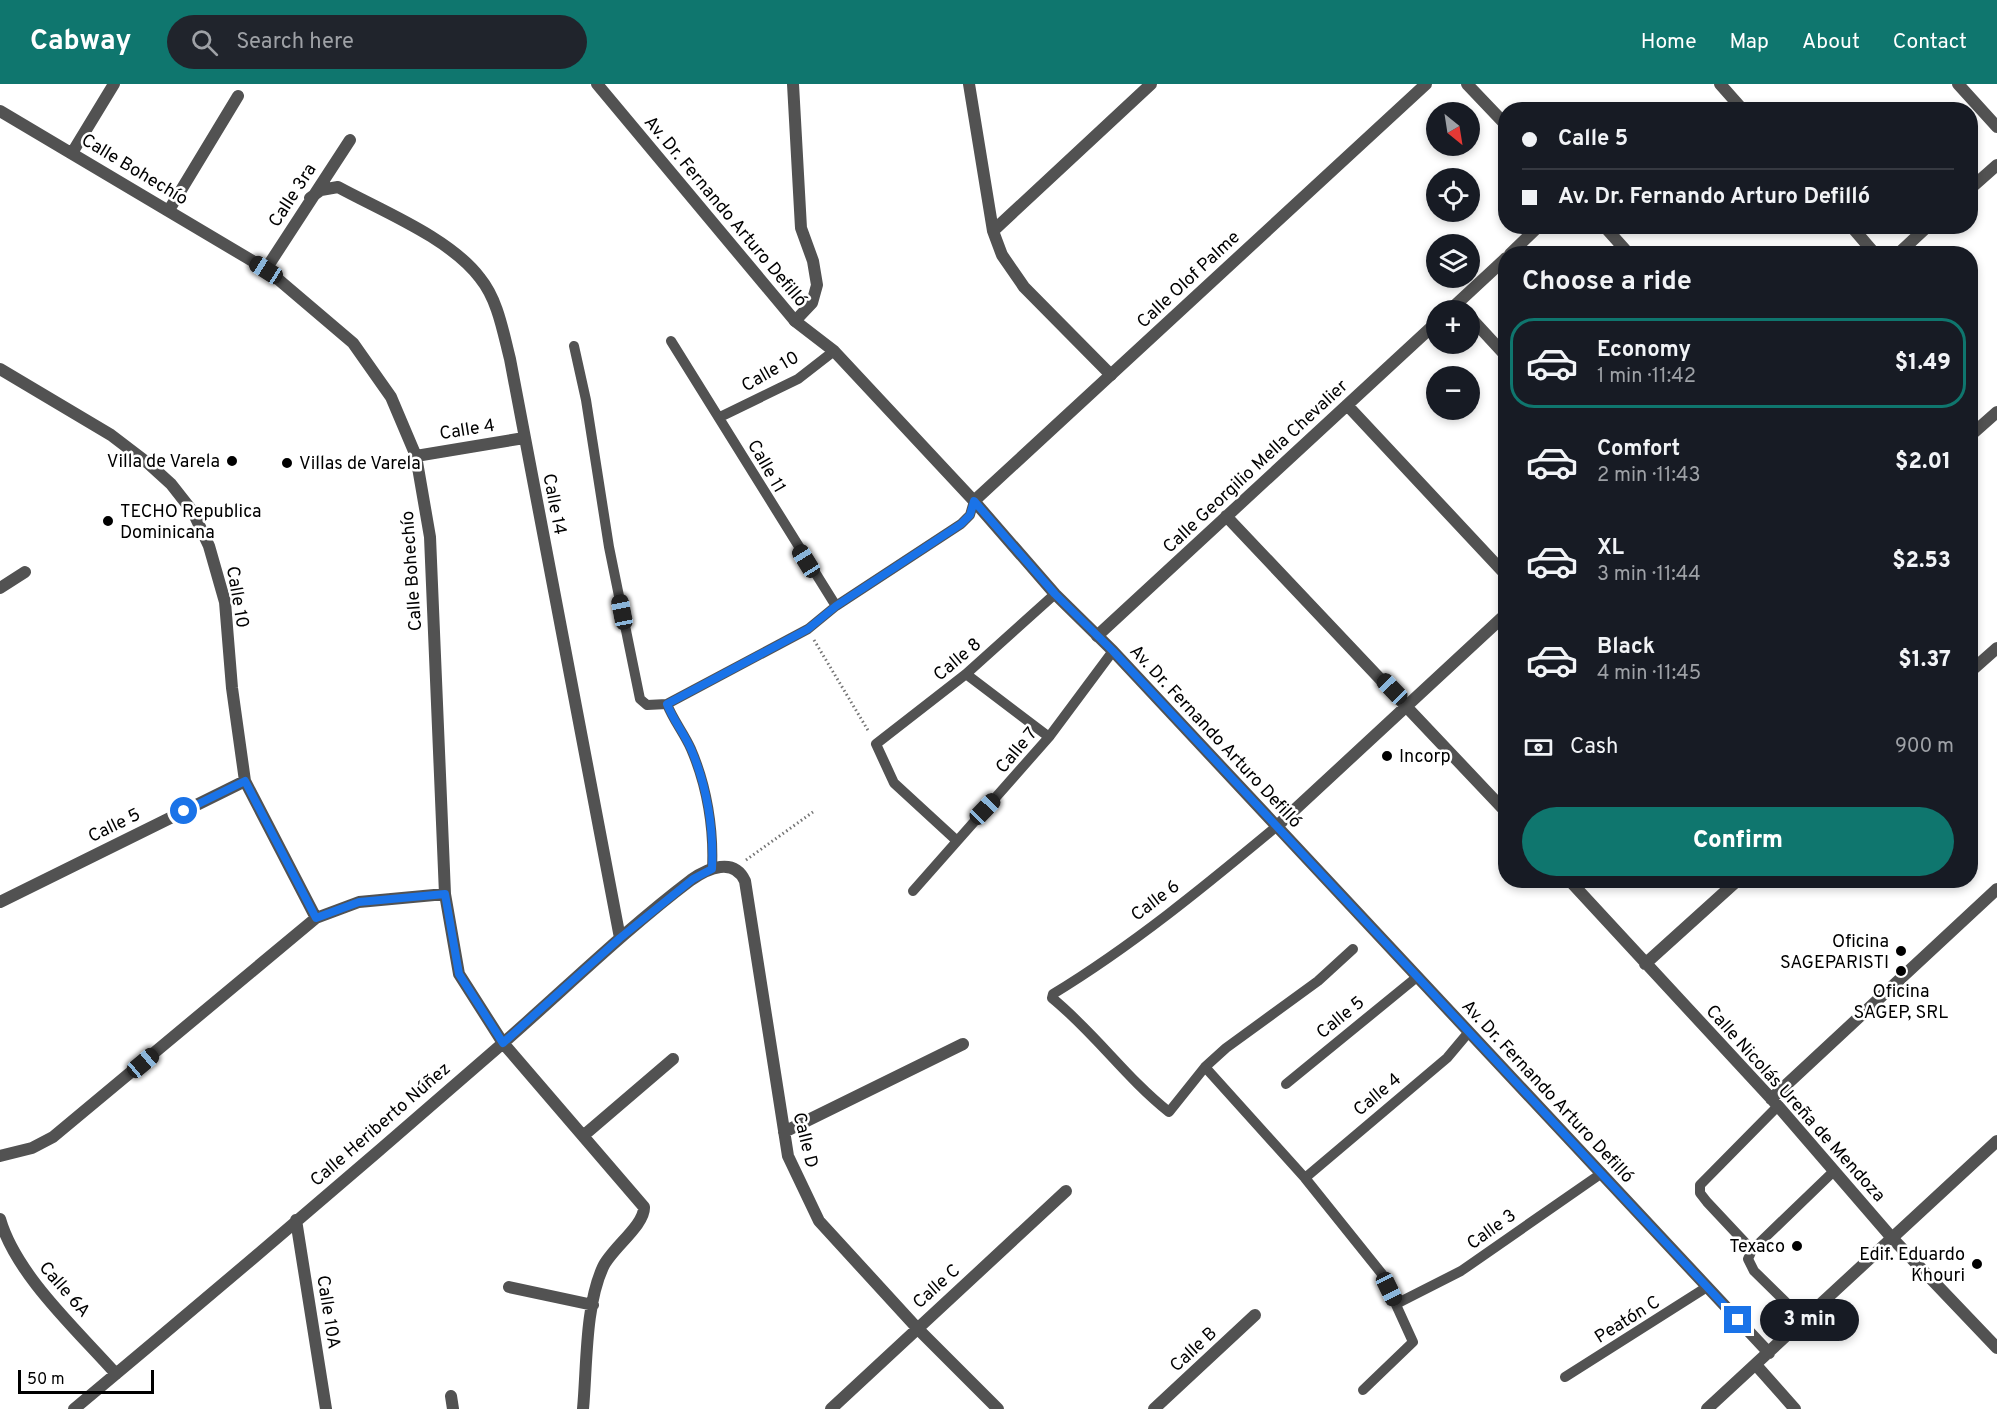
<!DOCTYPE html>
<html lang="en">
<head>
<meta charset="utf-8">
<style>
  body { margin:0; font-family:Overpass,sans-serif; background:#20242c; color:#f1f3f6; height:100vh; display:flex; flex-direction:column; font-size:22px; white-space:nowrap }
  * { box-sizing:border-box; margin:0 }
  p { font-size:20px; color:#9ea1a6 }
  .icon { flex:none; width:33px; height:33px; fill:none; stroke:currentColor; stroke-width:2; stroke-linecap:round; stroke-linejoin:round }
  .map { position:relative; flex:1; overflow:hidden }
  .drawer { position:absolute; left:1498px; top:162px; width:480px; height:642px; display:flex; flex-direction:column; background:#171b24; border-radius:24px; box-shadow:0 3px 9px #0003 }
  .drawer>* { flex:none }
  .guide { position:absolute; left:1498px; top:18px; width:480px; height:132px; border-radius:24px; box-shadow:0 3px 9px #0003; display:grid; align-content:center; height:132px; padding:0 24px; background:#171b24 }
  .needle { width:39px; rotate:150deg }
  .fabs { position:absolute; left:1426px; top:18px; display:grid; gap:12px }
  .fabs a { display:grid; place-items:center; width:54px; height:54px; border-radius:50%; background:#171b24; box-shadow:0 3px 9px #0003; font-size:30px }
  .scale { position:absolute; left:18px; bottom:15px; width:136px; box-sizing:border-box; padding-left:6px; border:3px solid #000; border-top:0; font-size:16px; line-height:21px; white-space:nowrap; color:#000; -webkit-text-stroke:4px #fff; paint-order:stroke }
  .end { position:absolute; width:27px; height:27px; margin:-14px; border:8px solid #1a73e8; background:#fff; box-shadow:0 0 0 3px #fff }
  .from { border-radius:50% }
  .bubble { position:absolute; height:42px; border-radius:21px; background:#171b24; box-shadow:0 3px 9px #0003; font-size:20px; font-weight:800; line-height:42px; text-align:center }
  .car { position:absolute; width:18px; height:36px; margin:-18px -9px; border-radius:8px; box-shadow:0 0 4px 2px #0007; background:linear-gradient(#222 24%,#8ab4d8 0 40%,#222 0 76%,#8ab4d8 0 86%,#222 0) }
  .guide b { display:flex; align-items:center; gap:21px; height:57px; font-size:22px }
  .guide b+b { border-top:2px solid #363941 }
  .guide i { width:15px; height:15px; background:#f1f3f6 }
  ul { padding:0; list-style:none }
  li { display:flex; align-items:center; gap:18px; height:90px; margin:0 12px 9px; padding:0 12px; border:3px solid transparent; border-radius:24px }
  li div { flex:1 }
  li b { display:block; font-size:22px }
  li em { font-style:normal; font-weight:800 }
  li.current { border-color:#0f766e }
  li>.icon { width:54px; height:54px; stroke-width:1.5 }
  h2 { padding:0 24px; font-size:27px; line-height:72px }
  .pay { display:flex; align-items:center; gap:15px; height:66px; padding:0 24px; font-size:22px }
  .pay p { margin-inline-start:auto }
  .button { display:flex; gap:12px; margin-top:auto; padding:12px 24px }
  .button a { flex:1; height:69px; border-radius:36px; background:#0f766e; color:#fff; font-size:24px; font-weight:800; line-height:69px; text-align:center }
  header { display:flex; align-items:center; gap:36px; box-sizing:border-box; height:84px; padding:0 30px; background:#0f766e; color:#fff }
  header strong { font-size:28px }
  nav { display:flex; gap:33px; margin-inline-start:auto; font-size:21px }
  .search { width:420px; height:54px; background:#20242c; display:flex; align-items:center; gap:15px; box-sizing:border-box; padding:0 21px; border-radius:33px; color:#9ea1a6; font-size:22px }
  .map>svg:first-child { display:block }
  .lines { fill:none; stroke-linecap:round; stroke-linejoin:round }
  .path { stroke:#747474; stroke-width:3; stroke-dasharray:1.5 3; stroke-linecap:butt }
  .service { stroke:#525252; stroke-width:10 }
  .minor { stroke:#525252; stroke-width:12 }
  .tertiary { stroke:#525252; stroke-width:12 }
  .route { stroke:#1a73e8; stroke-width:8 }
  .poi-dot { fill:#000; stroke:#fff; stroke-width:2 }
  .labels { text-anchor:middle; stroke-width:5; stroke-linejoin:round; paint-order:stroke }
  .street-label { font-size:18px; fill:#000; stroke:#fff }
  .poi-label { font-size:18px; fill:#000; stroke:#fff; text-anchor:end }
</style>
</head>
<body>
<header>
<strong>Cabway</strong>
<div class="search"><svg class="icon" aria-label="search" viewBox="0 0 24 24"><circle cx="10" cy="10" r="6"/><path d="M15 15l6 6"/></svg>Search here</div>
<nav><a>Home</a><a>Map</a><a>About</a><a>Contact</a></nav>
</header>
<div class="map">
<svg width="1997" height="1325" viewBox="0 0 1997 1325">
  <rect width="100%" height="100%" fill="#fff"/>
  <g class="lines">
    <path class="path" d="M814 556 869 648
      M746 776 813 728"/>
    <path class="service" d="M671 257 836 522
      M574 262 586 316 609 463 640 615 647 621 667 620 808 545 836 522 961 440 970 431 974 417
      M720 333 798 295 834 267
      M966 590 1049 653
      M667 620C673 636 684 649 691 665 707 702 714 745 712 785
      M1276 743C1205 802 1132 862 1053 910L1052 914C1095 949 1126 994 1169 1028L1205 983 1226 964 1318 897 1353 865
      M956 756 894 699 876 660 966 590 1055 510
      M913 807 1049 653 1113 567
      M1205 983 1305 1094 1382 1190 1413 1258 1363 1306
      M1286 1000 1417 893
      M1305 1094 1447 974 1468 949
      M1752 1166 1707 1118 1700 1109V1101L1778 1022
      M1396 1220 1461 1187 1602 1089
      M1804 1236 1754 1187 1748 1175 1752 1166 1834 1087
      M1565 1293 1707 1203"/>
    <path class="minor" d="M793 0 801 144 813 177 817 201 812 219 795 237
      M969 0 993 147 1002 171 1024 203 1111 291
      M1467 0 1506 41
      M1720 0 1743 26
      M1958 0 1997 43
      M0 27 266 185 353 259 391 313 416 372 430 453 445 810 459 890 503 959 644 1123C645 1141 611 1165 603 1183 585 1222 587 1282 583 1325
      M72 69 114 0
      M1971 104 1997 81
      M310 114 321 106 338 103C382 127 450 154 480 194 498 216 503 248 510 275L620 854
      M169 126 238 12
      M1604 142 1629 170
      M1851 142 1875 170
      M993 147 1151 0
      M1510 170 1539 142
      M1898 170 1928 142
      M266 185 350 56
      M1450 226 1506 174
      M1470 233 1506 272
      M0 285 111 351 149 380 171 400 193 428 209 462 225 518 232 604 245 697 316 834
      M1347 321 1506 491
      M1971 351 1997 328
      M416 372 524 354
      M1226 432 1506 728
      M0 504 25 488
      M1097 552 1437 238
      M1971 587 1997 564
      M1276 743 1506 530
      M1569 796 1778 1022 1892 1154 1997 1264
      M0 818 245 697
      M1645 880 1738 796
      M1771 1015 1997 805
      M784 1048 963 960
      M583 1052 673 975
      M0 1072 32 1064 53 1053 316 834 359 818 445 810
      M0 1135C16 1191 77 1246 116 1290
      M296 1136 326 1325
      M509 1203 593 1221
      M1756 1281 1795 1325
      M451 1312 453 1325
      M74 1325C218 1205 361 1083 502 960 565 905 625 846 691 796 708 784 734 773 745 797L788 1072 819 1137 917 1244 998 1325
      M831 1325 1066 1107
      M1154 1325 1255 1231"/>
    <path class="tertiary" d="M597 0 795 237 834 267 974 417 1055 510 1113 567 1769 1269
      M974 417 1426 0
      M1707 1325 1997 1057"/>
  </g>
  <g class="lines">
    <path class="route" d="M184 727 245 697 316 834 359 818 445 810 459 890 503 959 620 854 693 795 712 785C714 745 707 702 691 665 684 649 673 636 667 620L808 545 836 522 961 440 970 431 974 417 1055 510 1113 567 1738 1236"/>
  </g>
  <g class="poi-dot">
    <circle cx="232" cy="377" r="6"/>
    <circle cx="287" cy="379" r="6"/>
    <circle cx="108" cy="437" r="6"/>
    <circle cx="1387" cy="672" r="6"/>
    <circle cx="1901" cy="867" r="6"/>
    <circle cx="1901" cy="887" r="6"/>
    <circle cx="1797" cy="1162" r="6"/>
    <circle cx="1977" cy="1180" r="6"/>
  </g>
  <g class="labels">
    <g class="street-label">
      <text transform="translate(135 85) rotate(31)" y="6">Calle Bohechío</text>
      <text transform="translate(292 111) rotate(-57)" y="6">Calle 3ra</text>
      <text transform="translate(726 127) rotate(50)" y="6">Av. Dr. Fernando Arturo Defilló</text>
      <text transform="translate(1188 195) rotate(-43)" y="6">Calle Olof Palme</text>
      <text transform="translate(770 287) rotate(-30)" y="6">Calle 10</text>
      <text transform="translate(467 345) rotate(-9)" y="6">Calle 4</text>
      <text transform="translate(767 382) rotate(60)" y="6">Calle 11</text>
      <text transform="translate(1255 382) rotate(-43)" y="6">Calle Georgilio Mella Chevalier</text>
      <text transform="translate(555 420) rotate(79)" y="6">Calle 14</text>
      <text transform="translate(411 487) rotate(-94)" y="6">Calle Bohechío</text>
      <text transform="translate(238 513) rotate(80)" y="6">Calle 10</text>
      <text transform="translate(957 575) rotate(-40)" y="6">Calle 8</text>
      <text transform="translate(1216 652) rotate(47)" y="6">Av. Dr. Fernando Arturo Defilló</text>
      <text transform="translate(1016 666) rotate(-50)" y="6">Calle 7</text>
      <text transform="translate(114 741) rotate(-26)" y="6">Calle 5</text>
      <text transform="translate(1155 816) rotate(-37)" y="6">Calle 6</text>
      <text transform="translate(1340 933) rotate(-39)" y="6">Calle 5</text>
      <text transform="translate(1548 1007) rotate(47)" y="6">Av. Dr. Fernando Arturo Defilló</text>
      <text transform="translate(1377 1010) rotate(-40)" y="6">Calle 4</text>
      <text transform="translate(1796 1019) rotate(48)" y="6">Calle Nicolás Ureña de Mendoza</text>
      <text transform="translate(380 1040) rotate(-41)" y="6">Calle Heriberto Núñez</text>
      <text transform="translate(806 1056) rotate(76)" y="6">Calle D</text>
      <text transform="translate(1491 1145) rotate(-36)" y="6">Calle 3</text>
      <text transform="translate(936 1202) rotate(-42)" y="6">Calle C</text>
      <text transform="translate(65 1205) rotate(49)" y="6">Calle 6A</text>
      <text transform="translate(329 1228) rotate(81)" y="6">Calle 10A</text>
      <text transform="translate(1627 1235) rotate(-32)" y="6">Peatón C</text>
      <text transform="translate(1193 1265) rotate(-43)" y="6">Calle B</text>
    </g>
    <g class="poi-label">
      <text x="220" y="383">Villa de Varela</text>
      <text x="299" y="385" text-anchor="start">Villas de Varela</text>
      <text x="120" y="433" text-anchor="start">TECHO Republica<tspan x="120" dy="21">Dominicana</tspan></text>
      <text x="1399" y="678" text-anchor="start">Incorp</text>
      <text x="1889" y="863">Oficina<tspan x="1889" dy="21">SAGEPARISTI</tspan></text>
      <text x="1901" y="913" text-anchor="middle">Oficina<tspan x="1901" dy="21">SAGEP, SRL</tspan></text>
      <text x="1785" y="1168">Texaco</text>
      <text x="1965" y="1176">Edif. Eduardo<tspan x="1965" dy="21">Khouri</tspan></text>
    </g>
  </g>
</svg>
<div class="fabs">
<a><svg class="needle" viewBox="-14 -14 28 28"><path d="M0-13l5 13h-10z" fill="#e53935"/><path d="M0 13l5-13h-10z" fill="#9ea1a6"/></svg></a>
<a><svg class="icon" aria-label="locate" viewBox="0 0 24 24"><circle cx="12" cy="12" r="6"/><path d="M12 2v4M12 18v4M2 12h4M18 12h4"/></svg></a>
<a><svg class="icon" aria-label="layers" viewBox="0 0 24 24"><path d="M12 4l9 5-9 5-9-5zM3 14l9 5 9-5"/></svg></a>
<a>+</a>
<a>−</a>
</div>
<div class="scale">50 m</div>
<i class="end from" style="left:184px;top:727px"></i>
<i class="end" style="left:1738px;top:1236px"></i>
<div class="bubble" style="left:1760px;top:1215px;width:99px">3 min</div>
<i class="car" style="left:266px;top:186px;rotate:302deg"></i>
<i class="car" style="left:806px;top:477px;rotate:328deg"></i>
<i class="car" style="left:622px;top:528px;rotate:349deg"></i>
<i class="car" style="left:1392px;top:605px;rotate:316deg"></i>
<i class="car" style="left:985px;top:725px;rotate:44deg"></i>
<i class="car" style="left:143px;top:979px;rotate:50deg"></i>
<i class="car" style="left:1389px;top:1205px;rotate:154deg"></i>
<div class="guide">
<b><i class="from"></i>Calle 5</b>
<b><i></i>Av. Dr. Fernando Arturo Defilló</b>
</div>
<section class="drawer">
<h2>Choose a ride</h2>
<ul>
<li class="current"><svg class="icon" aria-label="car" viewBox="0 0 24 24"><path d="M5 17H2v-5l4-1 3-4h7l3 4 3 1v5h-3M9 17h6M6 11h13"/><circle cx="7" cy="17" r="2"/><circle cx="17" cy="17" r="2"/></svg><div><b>Economy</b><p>1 min · 11:42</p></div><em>$1.49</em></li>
<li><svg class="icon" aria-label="car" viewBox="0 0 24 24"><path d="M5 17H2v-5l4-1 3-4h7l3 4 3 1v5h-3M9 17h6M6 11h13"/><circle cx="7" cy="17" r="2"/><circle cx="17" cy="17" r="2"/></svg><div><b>Comfort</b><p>2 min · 11:43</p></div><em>$2.01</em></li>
<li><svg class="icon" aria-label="car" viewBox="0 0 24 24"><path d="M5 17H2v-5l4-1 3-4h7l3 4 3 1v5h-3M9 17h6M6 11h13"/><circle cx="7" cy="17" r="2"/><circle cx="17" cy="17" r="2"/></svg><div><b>XL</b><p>3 min · 11:44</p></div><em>$2.53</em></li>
<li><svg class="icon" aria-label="car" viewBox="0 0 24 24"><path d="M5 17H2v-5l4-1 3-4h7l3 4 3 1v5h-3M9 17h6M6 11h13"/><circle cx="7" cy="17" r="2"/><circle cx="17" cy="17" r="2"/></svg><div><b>Black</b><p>4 min · 11:45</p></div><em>$1.37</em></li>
</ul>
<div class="pay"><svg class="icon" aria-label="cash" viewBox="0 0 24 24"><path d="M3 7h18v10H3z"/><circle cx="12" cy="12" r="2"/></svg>Cash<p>900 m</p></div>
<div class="button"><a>Confirm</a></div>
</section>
</div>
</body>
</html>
